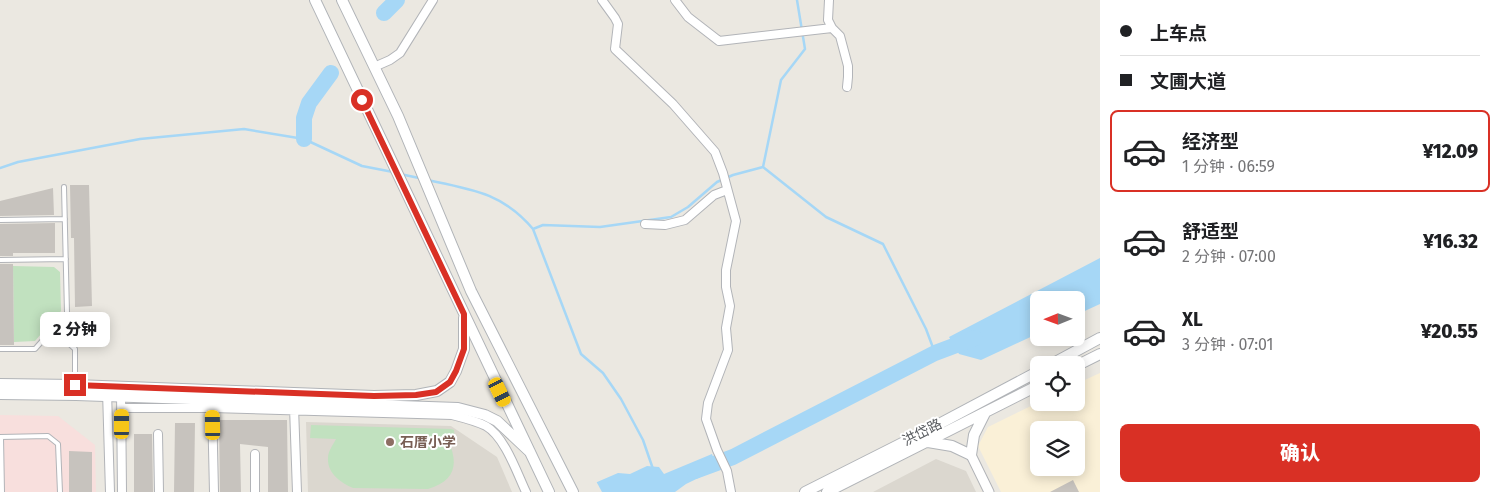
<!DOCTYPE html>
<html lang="zh">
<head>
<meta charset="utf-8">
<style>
  body { margin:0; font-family:"Fira Sans","Noto Sans SC",sans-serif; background:#f6f6f6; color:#202124; height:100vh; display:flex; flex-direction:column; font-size:19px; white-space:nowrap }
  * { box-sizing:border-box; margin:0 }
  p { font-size:16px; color:#757577 }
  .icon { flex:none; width:28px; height:28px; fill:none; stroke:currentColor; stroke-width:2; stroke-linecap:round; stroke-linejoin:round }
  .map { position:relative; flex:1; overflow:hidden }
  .sheet { display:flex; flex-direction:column; background:#fff; width:400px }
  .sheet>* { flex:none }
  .banner { display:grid; align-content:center; height:110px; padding:0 20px; background:#fff }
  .needle { width:32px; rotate:269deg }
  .buttons { position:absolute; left:1030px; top:291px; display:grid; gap:10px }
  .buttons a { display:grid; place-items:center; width:55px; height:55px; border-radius:8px; background:#fff; box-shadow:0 2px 12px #0003; font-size:25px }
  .end { position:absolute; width:22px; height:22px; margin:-11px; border:6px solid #d93025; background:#fff; box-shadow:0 0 0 2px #fff }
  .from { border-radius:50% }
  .bubble { position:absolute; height:35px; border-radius:8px; background:#fff; box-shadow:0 2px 12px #0003; font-size:16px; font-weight:800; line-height:35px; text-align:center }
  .car { position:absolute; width:15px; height:30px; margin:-15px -8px; border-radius:6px; box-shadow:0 0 4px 1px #0007; background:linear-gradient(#f5c518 24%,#345 0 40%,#f5c518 0 76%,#345 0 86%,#f5c518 0) }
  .banner b { display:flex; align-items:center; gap:18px; height:48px; font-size:19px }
  .banner b+b { border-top:1px solid #e0e0e0 }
  .banner i { width:12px; height:12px; background:#202124 }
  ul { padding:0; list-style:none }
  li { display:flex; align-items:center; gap:15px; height:82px; margin:0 10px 8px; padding:0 10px; border:2px solid transparent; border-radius:8px }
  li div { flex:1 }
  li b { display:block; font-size:19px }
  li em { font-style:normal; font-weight:800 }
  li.active { border-color:#d93025 }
  li>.icon { width:45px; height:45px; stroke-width:1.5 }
  .cta { display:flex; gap:10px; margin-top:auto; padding:10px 20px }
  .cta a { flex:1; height:58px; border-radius:8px; background:#d93025; color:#fff; font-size:20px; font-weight:800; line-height:58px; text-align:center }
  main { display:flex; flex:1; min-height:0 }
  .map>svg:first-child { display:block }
  .commercial { fill:#faf0d7; fill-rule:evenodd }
  .education { fill:#dbd7cf }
  .medical { fill:#f8dfdd }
  .green { fill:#c1e1bf }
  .water { fill:#a6d7f6 }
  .pier { fill:#ebe8e1 }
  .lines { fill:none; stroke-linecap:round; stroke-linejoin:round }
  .stream { stroke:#a6d7f6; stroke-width:2.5 }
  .river { stroke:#a6d7f6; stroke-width:16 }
  .building { fill:#c7c3be }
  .service-casing { stroke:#b2b4b8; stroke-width:6 }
  .minor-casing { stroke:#b2b4b8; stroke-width:10 }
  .tertiary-casing { stroke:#b2b4b8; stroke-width:11 }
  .secondary-casing { stroke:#b1b4b8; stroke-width:12 }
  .service { stroke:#fff; stroke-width:4 }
  .minor { stroke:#fff; stroke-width:8 }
  .tertiary { stroke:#fff; stroke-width:9 }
  .secondary { stroke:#fff; stroke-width:10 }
  .route { stroke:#d93025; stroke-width:6 }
  .education-dot { fill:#8d6e63; stroke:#fff; stroke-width:2 }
  .labels { text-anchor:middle; stroke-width:4; stroke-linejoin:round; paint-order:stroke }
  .street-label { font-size:14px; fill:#5a5d61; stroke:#fff }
  .education-label { font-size:14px; font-weight:bold; fill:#785e54; stroke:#fff; text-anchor:start }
</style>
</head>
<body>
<main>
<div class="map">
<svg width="1100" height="492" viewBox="0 0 1100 492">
  <rect width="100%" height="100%" fill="#ebe8e1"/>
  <path class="commercial" d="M1100 373V492H1001L978 446 988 427 1039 402H1076V384ZM1039 430H1076V468H1039Z"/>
  <path class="education" d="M306 422 451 426 497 457 512 492H308Z
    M936 459 966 471 976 492H873Z"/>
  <path class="medical" d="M0 415 58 416 95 445 96 492H0Z"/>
  <path class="green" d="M13 266 54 267 60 272 61 311 35 341 14 342Z
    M311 425 451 429 454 430 455 442H449C459 466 454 481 428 489L353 488C341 483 327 473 328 458 328 451 333 445 336 439L310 438Z"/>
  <path class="water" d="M1100 258V304L1076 315V300H1039V333L981 360 959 354 949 337Z
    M712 454 717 469 686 484 675 492H574L618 473 630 474 647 466 659 467 664 474Z"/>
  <path class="pier" d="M596 481 602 492H572Z"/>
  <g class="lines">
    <path class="stream" d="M763 167 826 217 883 244 926 329 935 353
      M0 168 18 162 140 139 244 129 304 139 362 166 393 172
      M400 174 419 178
      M427 180C471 189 503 193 533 229L581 354 603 373 621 399 643 440 653 469
      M533 229 543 225 600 227 671 217 688 207 717 182 733 175 763 167 781 80 805 49 797 0"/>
    <path class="river" d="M384 13 397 0
      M304 139V118L309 103 331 73
      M695 471 733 457 935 353 975 338"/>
  </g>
  <path class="building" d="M70 185H89L92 306 75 307 74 238H71Z
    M53 188 54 215 0 216V201Z
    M55 223V253H13V256H0V224Z
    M0 264H13L14 345H0Z
    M83 323 88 329 77 340 72 335Z
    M219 420H287L288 492H268V447L240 444 241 492H220Z
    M175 423H195L194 492H174Z
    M134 434H152L153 492H134Z
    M69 451 92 452V492H69Z
    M1073 480 1079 492H1050Z"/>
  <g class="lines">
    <g class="service-casing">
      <path id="service" d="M0 220 65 219
        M0 260 66 259
        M53 329 75 349V385
        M0 349H35L67 313 64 187
        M0 437 48 436 58 444 60 492
        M1 437 2 492"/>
    </g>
    <g class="minor-casing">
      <path id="minor" d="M602 0 615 18 618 24 615 49 673 104 715 152 723 173 736 221 726 270V287L730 306 726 328 728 350 708 403 706 419 717 450 727 471 731 492
        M675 0 688 17 719 41 832 28
        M829 0 828 20 832 28 840 36 848 66V77L847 87
        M374 67 390 60 400 53 433 0
        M645 224 665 225 685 220 714 195 727 190
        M107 391 110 492
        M121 392 122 492
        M212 404 214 492
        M294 407 297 492
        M122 408H212L452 415C464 418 476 421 486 426 505 437 517 473 526 492
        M158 434 159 492
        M255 492V454"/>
    </g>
    <g class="tertiary-casing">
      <path id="tertiary" d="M971 455 989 492"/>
    </g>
    <g class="secondary-casing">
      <path id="secondary" d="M315 0 549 492
        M342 0 398 116 471 291 573 492
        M1050 365 1100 338
        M1076 366 1100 354
        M0 384 75 385 374 396 416 395 437 391 450 382 456 371 464 349V318
        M0 394 76 395 458 408 485 415 497 421 530 452
        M928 442 952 446 971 455 974 435 985 413
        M805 492 924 432 1039 371
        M827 492 1039 385"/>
    </g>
    <use href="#service" class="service"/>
    <use href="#minor" class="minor"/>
    <use href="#tertiary" class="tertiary"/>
    <use href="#secondary" class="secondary"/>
  </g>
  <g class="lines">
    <path class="route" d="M75 385 374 396 416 395 436 392 450 382 456 371 464 349V314L362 100"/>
  </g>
  <circle class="education-dot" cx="390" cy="442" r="5"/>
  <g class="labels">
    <g class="street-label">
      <text transform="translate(922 432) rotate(-27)" y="5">洪岱路</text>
    </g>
    <g class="education-label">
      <text x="400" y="447">石厝小学</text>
    </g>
  </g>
</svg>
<div class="buttons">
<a><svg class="needle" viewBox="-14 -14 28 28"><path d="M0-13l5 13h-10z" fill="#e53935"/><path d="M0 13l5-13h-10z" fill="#757577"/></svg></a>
<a><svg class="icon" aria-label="locate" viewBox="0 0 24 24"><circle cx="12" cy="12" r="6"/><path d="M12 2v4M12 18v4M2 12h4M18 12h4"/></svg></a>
<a><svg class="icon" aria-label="layers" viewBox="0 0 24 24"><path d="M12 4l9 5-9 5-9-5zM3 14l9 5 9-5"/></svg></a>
</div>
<i class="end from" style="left:362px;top:100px"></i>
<i class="end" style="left:75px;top:385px"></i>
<div class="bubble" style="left:40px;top:312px;width:70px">2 分钟</div>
<i class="car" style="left:500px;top:392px;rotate:154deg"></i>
<i class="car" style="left:122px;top:424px;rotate:0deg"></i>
<i class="car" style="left:213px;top:425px;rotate:359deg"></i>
</div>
<section class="sheet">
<div class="banner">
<b><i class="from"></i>上车点</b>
<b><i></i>文圃大道</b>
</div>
<ul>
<li class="active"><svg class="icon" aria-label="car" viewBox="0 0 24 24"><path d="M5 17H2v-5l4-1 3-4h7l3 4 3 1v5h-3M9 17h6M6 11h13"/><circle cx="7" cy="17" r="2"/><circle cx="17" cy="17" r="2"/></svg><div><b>经济型</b><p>1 分钟 · 06:59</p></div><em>¥12.09</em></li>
<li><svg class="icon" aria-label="car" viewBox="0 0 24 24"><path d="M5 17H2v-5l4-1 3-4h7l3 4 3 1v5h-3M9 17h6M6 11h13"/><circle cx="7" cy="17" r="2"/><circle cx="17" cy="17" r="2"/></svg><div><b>舒适型</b><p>2 分钟 · 07:00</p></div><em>¥16.32</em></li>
<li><svg class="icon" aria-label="car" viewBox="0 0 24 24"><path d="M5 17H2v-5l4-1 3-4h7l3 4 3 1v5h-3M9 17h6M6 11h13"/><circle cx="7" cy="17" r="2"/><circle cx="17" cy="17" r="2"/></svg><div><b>XL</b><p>3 分钟 · 07:01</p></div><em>¥20.55</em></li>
</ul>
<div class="cta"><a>确认</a></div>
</section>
</main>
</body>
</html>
